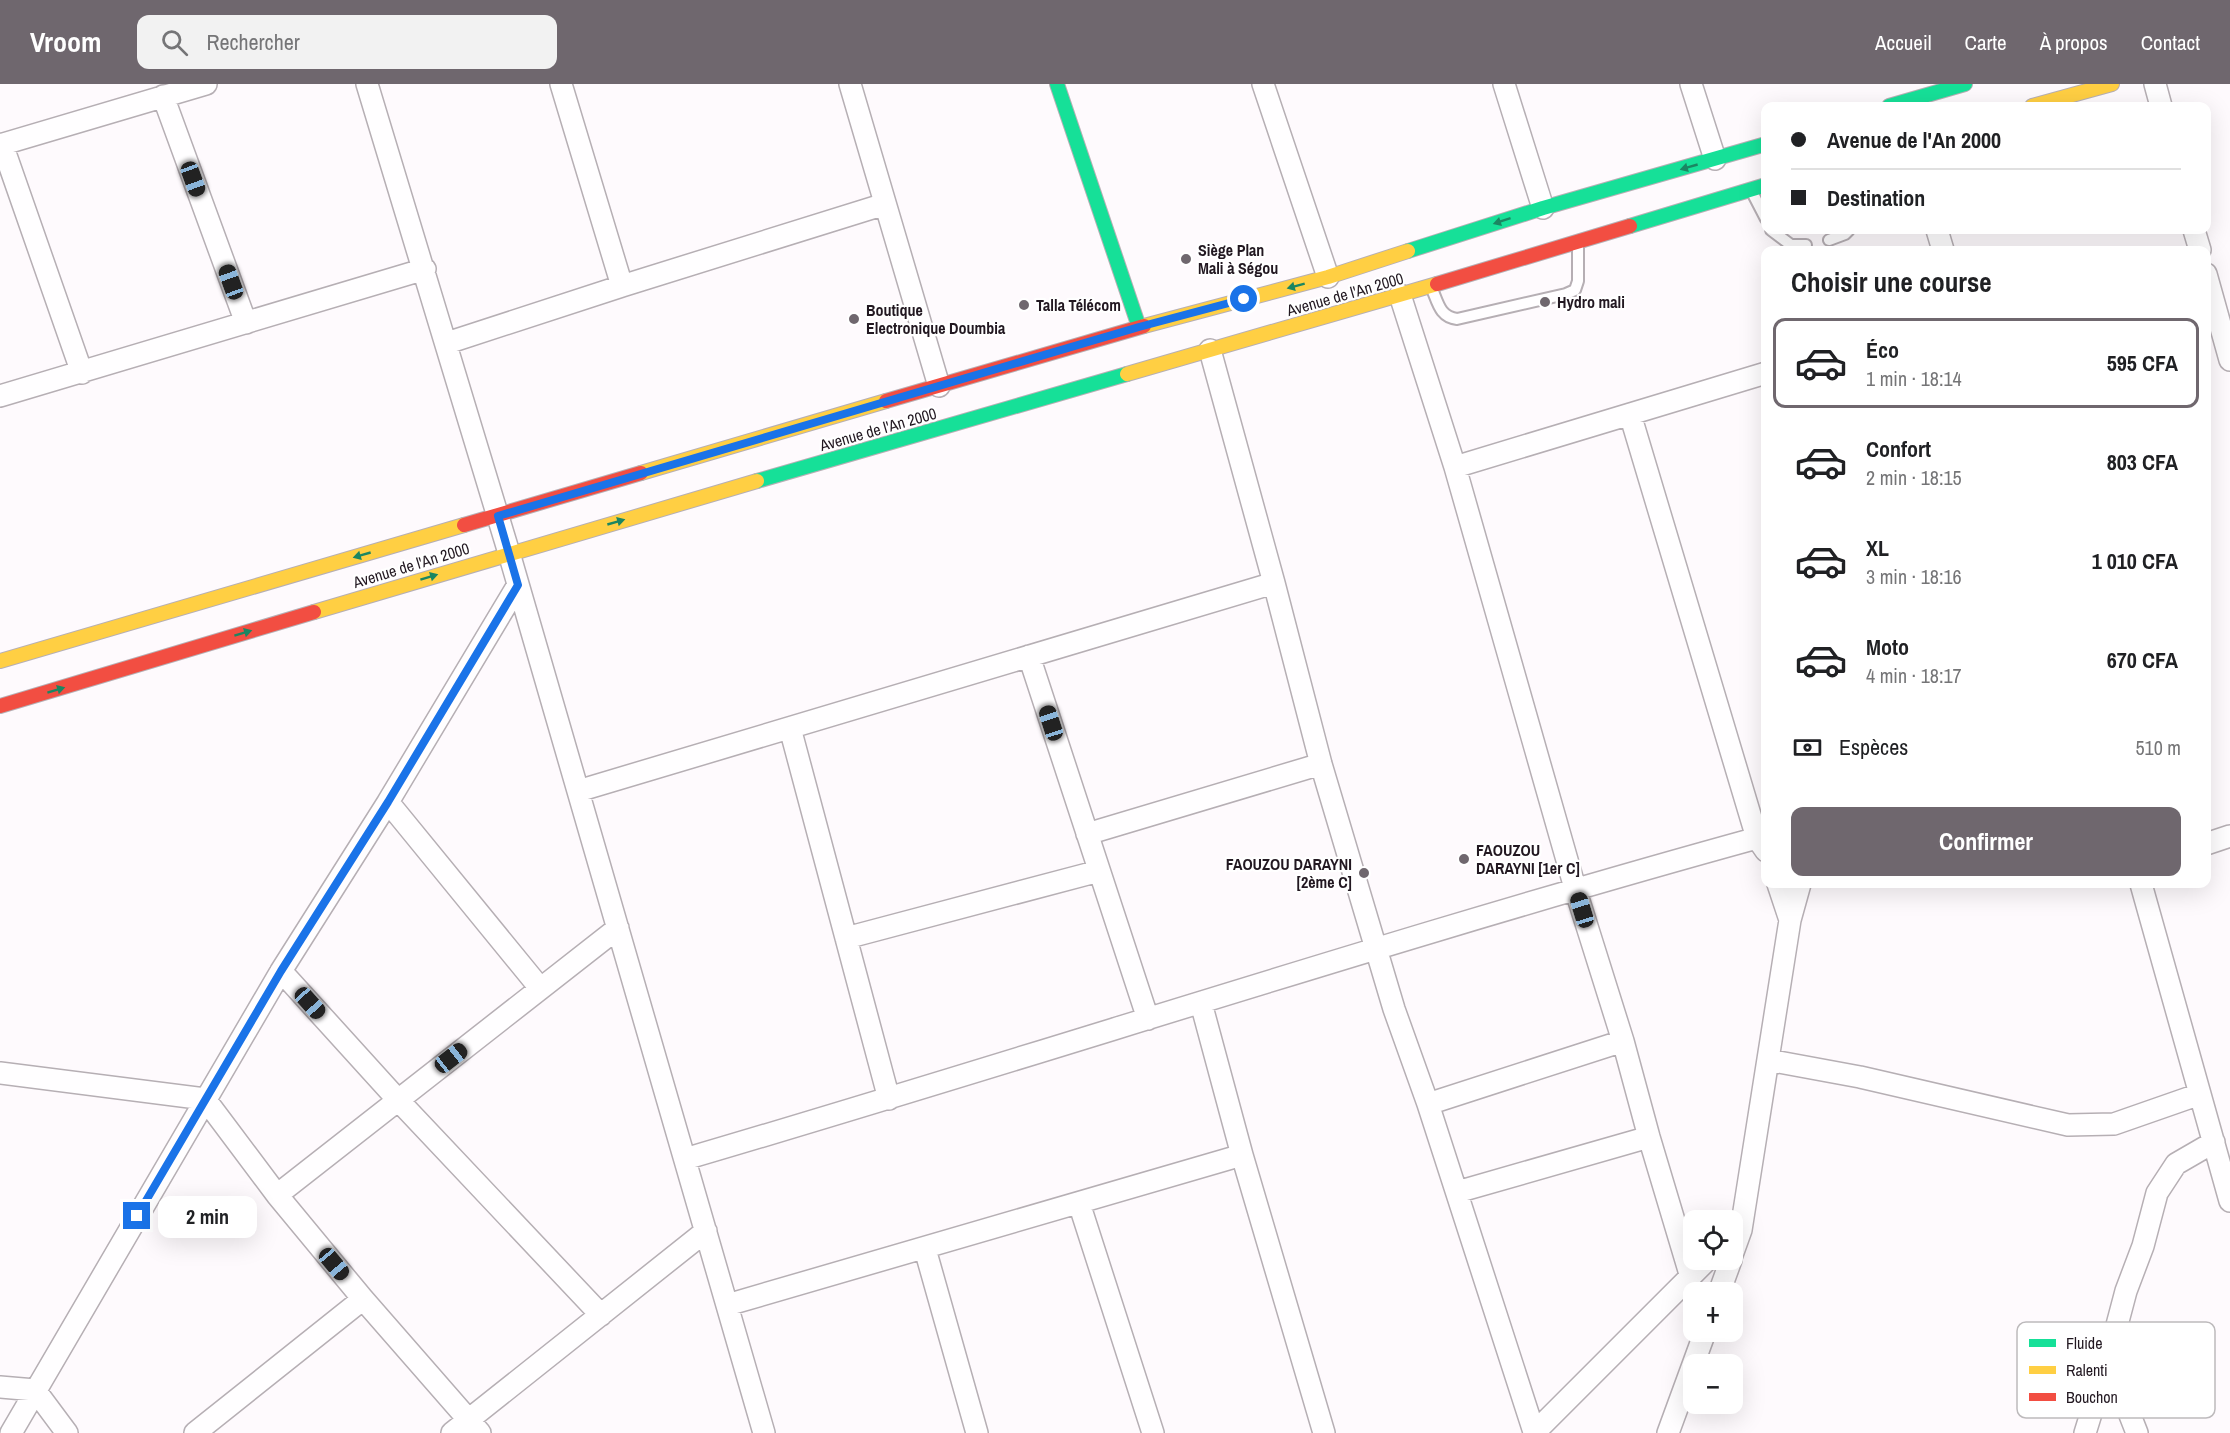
<!DOCTYPE html>
<html lang="fr">
<head>
<meta charset="utf-8">
<style>
  body { margin:0; font-family:"Archivo Narrow",sans-serif; background:#f2f2f2; color:#202124; height:100vh; display:flex; flex-direction:column; font-size:22px; white-space:nowrap }
  * { box-sizing:border-box; margin:0 }
  p { font-size:20px; color:#757577 }
  .icon { flex:none; width:33px; height:33px; fill:none; stroke:currentColor; stroke-width:2; stroke-linecap:round; stroke-linejoin:round }
  .map { position:relative; flex:1; overflow:hidden }
  .details { position:absolute; left:1761px; top:162px; width:450px; height:642px; display:flex; flex-direction:column; background:#fff; border-radius:12px; box-shadow:0 6px 24px #0002 }
  .details>* { flex:none }
  .top-card { position:absolute; left:1761px; top:18px; width:450px; height:132px; border-radius:12px; box-shadow:0 6px 24px #0002; display:grid; align-content:center; height:132px; padding:0 30px; background:#fff }
  .controls { position:absolute; left:1683px; top:1126px; display:grid; gap:12px }
  .controls a { display:grid; place-items:center; width:60px; height:60px; border-radius:12px; background:#fff; box-shadow:0 6px 24px #0002; font-size:30px }
  .end { position:absolute; width:27px; height:27px; margin:-14px; border:8px solid #1a73e8; background:#fff; box-shadow:0 0 0 3px #fff }
  .from { border-radius:50% }
  .bubble { position:absolute; height:42px; border-radius:12px; background:#fff; box-shadow:0 6px 24px #0002; font-size:20px; font-weight:800; line-height:42px; text-align:center }
  .car { position:absolute; width:18px; height:36px; margin:-18px -9px; border-radius:8px; box-shadow:0 0 4px 2px #0007; background:linear-gradient(#222 24%,#8ab4d8 0 40%,#222 0 76%,#8ab4d8 0 86%,#222 0) }
  .top-card b { display:flex; align-items:center; gap:21px; height:57px; font-size:22px }
  .top-card b+b { border-top:2px solid #e0e0e0 }
  .top-card i { width:15px; height:15px; background:#202124 }
  ul { padding:0; list-style:none }
  li { display:flex; align-items:center; gap:18px; height:90px; margin:0 12px 9px; padding:0 18px; border:3px solid transparent; border-radius:12px }
  li div { flex:1 }
  li b { display:block; font-size:22px }
  li em { font-style:normal; font-weight:800 }
  li.selected { border-color:#6f676e }
  li>.icon { width:54px; height:54px; stroke-width:1.5 }
  h2 { padding:0 30px; font-size:27px; line-height:72px }
  .pay { display:flex; align-items:center; gap:15px; height:66px; padding:0 30px; font-size:22px }
  .pay p { margin-inline-start:auto }
  .action { display:flex; gap:12px; margin-top:auto; padding:12px 30px }
  .action a { flex:1; height:69px; border-radius:12px; background:#6f676e; color:#fff; font-size:24px; font-weight:800; line-height:69px; text-align:center }
  header { display:flex; align-items:center; gap:36px; box-sizing:border-box; height:84px; padding:0 30px; background:#6f676e; color:#fff }
  header strong { font-size:28px }
  nav { display:flex; gap:33px; margin-inline-start:auto; font-size:21px }
  .search { width:420px; height:54px; background:#f2f2f2; display:flex; align-items:center; gap:15px; box-sizing:border-box; padding:0 21px; border-radius:12px; color:#757577; font-size:22px }
  .map>svg:first-child { display:block }
  .lines { fill:none; stroke-linecap:round; stroke-linejoin:round }
  .lane-casing { stroke:#b6afb4; stroke-width:14 }
  .street-casing { stroke:#b6afb4; stroke-width:24 }
  .fast-casing { stroke:#b6afb4; stroke-width:16 }
  .slow-casing { stroke:#b6afb4; stroke-width:16 }
  .jam-casing { stroke:#b6afb4; stroke-width:16 }
  .lane { stroke:#fffeff; stroke-width:10 }
  .street { stroke:#fffeff; stroke-width:21 }
  .fast { stroke:#16e098; stroke-width:14 }
  .slow { stroke:#ffcf43; stroke-width:14 }
  .jam { stroke:#f24e42; stroke-width:14 }
  .oneway { fill:#1b8662 }
  .route { stroke:#1a73e8; stroke-width:8 }
  .poi-dot { fill:#6f676e; stroke:#fff; stroke-width:2 }
  .labels { text-anchor:middle; stroke-width:4.5; stroke-linejoin:round; paint-order:stroke }
  .poi-label { font-size:16px; font-weight:bold; fill:#221821; stroke:#fff; text-anchor:start }
  .street-label { font-size:16px; fill:#221821; stroke:#fff }
  .key { fill:#fff; stroke:#bdbabc; stroke-width:1.5 }
  .key-label { font-size:16px; fill:#221821 }
</style>
</head>
<body>
<header>
<strong>Vroom</strong>
<div class="search"><svg class="icon" aria-label="search" viewBox="0 0 24 24"><circle cx="10" cy="10" r="6"/><path d="M15 15l6 6"/></svg>Rechercher</div>
<nav><a>Accueil</a><a>Carte</a><a>À propos</a><a>Contact</a></nav>
</header>
<div class="map">
<svg width="2230" height="1349" viewBox="0 0 2230 1349">
  <rect width="100%" height="100%" fill="#fefafd"/>
  <g class="lines">
    <g class="lane-casing">
      <path id="lane" d="M1752 108 1766 135
        M1771 146 1791 161H1806
        M1829 156 1845 150 1849 146
        M1432 205C1438 219 1440 233 1457 235L1566 210 1575 206 1578 197V161"/>
    </g>
    <g class="street-casing">
      <path id="street" d="M367 0 509 469 764 1349
        M850 0 939 302
        M1263 0 1328 193
        M1504 0 1543 124
        M1691 0 1715 75
        M2155 0 2161 22
        M163 12 246 239
        M2 60 82 289
        M0 61 206 0
        M1937 146 1943 166
        M2194 146 2200 166
        M2206 190 2230 276
        M622 202 885 120
        M1400 211 1455 383 1575 804 1623 957 1649 1053 1690 1190
        M447 259 622 202 561 0
        M1210 266 1274 499 1321 680 1394 925 1428 1020 1534 1348 1537 1349
        M0 312 425 185
        M1630 330 1757 754 1766 767
        M1455 383 1766 289
        M1029 572 1148 935
        M790 644 889 1015
        M578 707 1274 499
        M388 718 540 904
        M1087 750 1321 680
        M2206 760 2230 752
        M1778 800 1790 836
        M2141 800 2230 1117
        M846 854 1099 787
        M281 887 398 1016 601 1231
        M1201 919 1242 1071 1324 1349
        M1768 976 1860 993 2068 1041 2114 1040 2200 1010
        M0 989 205 1015 277 1111 363 1215 480 1349
        M1428 1020 1623 957
        M685 1075C1043 970 1397 853 1757 754
        M1457 1108 1649 1053
        M277 1111 618 844
        M1079 1119 1153 1349
        M925 1165 977 1349
        M1732 1171 1741 1146 1790 836 1800 800
        M1719 1209 1731 1176
        M727 1221 1242 1071
        M0 1303 35 1306 67 1349
        M11 1349 281 887 388 718 518 501
        M195 1349 363 1215
        M452 1349 706 1147
        M1534 1349 1707 1176
        M1668 1349 1705 1248
        M2085 1349 2108 1275
        M2137 1349 2108 1275 2126 1207 2143 1162 2157 1109 2176 1080 2214 1058"/>
    </g>
    <g class="fast-casing">
      <path id="fast" d="M1057 0 1139 243
        M1889 22 1965 0
        M1630 142 1766 101
        M1408 167 1543 124 1766 60
        M757 397 1127 290"/>
    </g>
    <g class="slow-casing">
      <path id="slow" d="M2032 22 2112 0
        M1144 242 1328 193 1408 167
        M1127 290 1437 200
        M641 389 886 317
        M314 528 757 397
        M0 577 464 441"/>
    </g>
    <g class="jam-casing">
      <path id="jam" d="M1437 200 1630 142
        M886 317 1144 242
        M464 441 641 389
        M0 622 314 528"/>
    </g>
    <use href="#lane" class="lane"/>
    <use href="#street" class="street"/>
    <use href="#fast" class="fast"/>
    <use href="#slow" class="slow"/>
    <use href="#jam" class="jam"/>
  </g>
  <defs><path id="oneway-solid" d="M-6-.8H1V-3.2L6.5 0L1 3.2V.8H-6Z" transform="scale(1.5)"/></defs>
  <g class="oneway">
    <use href="#oneway-solid" transform="translate(1689 83) rotate(164)"/>
    <use href="#oneway-solid" transform="translate(1502 137) rotate(162)"/>
    <use href="#oneway-solid" transform="translate(1296 202) rotate(165)"/>
    <use href="#oneway-solid" transform="translate(616 438) rotate(-16)"/>
    <use href="#oneway-solid" transform="translate(362 471) rotate(164)"/>
    <use href="#oneway-solid" transform="translate(429 493) rotate(-17)"/>
    <use href="#oneway-solid" transform="translate(243 549) rotate(-17)"/>
    <use href="#oneway-solid" transform="translate(56 606) rotate(-17)"/>
  </g>
  <g class="lines">
    <path class="route" d="M137 1132 281 887 388 718 518 501 498 432 1139 243 1244 215"/>
  </g>
  <g class="poi-dot">
    <circle cx="1186" cy="175" r="6"/>
    <circle cx="1545" cy="218" r="6"/>
    <circle cx="1024" cy="221" r="6"/>
    <circle cx="854" cy="235" r="6"/>
    <circle cx="1464" cy="775" r="6"/>
    <circle cx="1364" cy="789" r="6"/>
  </g>
  <g class="labels">
    <g class="poi-label">
      <text x="1198" y="172">Siège Plan<tspan x="1198" dy="18">Mali à Ségou</tspan></text>
      <text x="1557" y="224">Hydro mali</text>
      <text x="1036" y="227">Talla Télécom</text>
      <text x="866" y="232">Boutique<tspan x="866" dy="18">Electronique Doumbia</tspan></text>
      <text x="1476" y="772">FAOUZOU<tspan x="1476" dy="18">DARAYNI [1er C]</tspan></text>
      <text x="1352" y="786" text-anchor="end">FAOUZOU DARAYNI<tspan x="1352" dy="18">[2ème C]</tspan></text>
    </g>
    <g class="street-label">
      <text transform="translate(1345 210) rotate(-16)" y="6">Avenue de l'An 2000</text>
      <text transform="translate(878 345) rotate(-16)" y="6">Avenue de l'An 2000</text>
      <text transform="translate(411 481) rotate(-17)" y="6">Avenue de l'An 2000</text>
    </g>
  </g>
  <rect x="2017" y="1238" width="198" height="96" rx="9" class="key"/>
  <rect x="2029" y="1255" width="27" height="8" fill="#16e098"/>
  <rect x="2029" y="1282" width="27" height="8" fill="#ffcf43"/>
  <rect x="2029" y="1309" width="27" height="8" fill="#f24e42"/>
  <g class="key-label">
    <text x="2066" y="1265">Fluide</text>
    <text x="2066" y="1292">Ralenti</text>
    <text x="2066" y="1319">Bouchon</text>
  </g>
</svg>
<div class="controls">
<a><svg class="icon" aria-label="locate" viewBox="0 0 24 24"><circle cx="12" cy="12" r="6"/><path d="M12 2v4M12 18v4M2 12h4M18 12h4"/></svg></a>
<a>+</a>
<a>−</a>
</div>
<i class="end from" style="left:1244px;top:215px"></i>
<i class="end" style="left:137px;top:1132px"></i>
<div class="bubble" style="left:158px;top:1112px;width:99px">2 min</div>
<i class="car" style="left:193px;top:95px;rotate:160deg"></i>
<i class="car" style="left:231px;top:198px;rotate:340deg"></i>
<i class="car" style="left:1051px;top:639px;rotate:342deg"></i>
<i class="car" style="left:1582px;top:826px;rotate:343deg"></i>
<i class="car" style="left:310px;top:919px;rotate:138deg"></i>
<i class="car" style="left:451px;top:974px;rotate:52deg"></i>
<i class="car" style="left:334px;top:1180px;rotate:140deg"></i>
<div class="top-card">
<b><i class="from"></i>Avenue de l'An 2000</b>
<b><i></i>Destination</b>
</div>
<section class="details">
<h2>Choisir une course</h2>
<ul>
<li class="selected"><svg class="icon" aria-label="car" viewBox="0 0 24 24"><path d="M5 17H2v-5l4-1 3-4h7l3 4 3 1v5h-3M9 17h6M6 11h13"/><circle cx="7" cy="17" r="2"/><circle cx="17" cy="17" r="2"/></svg><div><b>Éco</b><p>1 min · 18:14</p></div><em>595 CFA</em></li>
<li><svg class="icon" aria-label="car" viewBox="0 0 24 24"><path d="M5 17H2v-5l4-1 3-4h7l3 4 3 1v5h-3M9 17h6M6 11h13"/><circle cx="7" cy="17" r="2"/><circle cx="17" cy="17" r="2"/></svg><div><b>Confort</b><p>2 min · 18:15</p></div><em>803 CFA</em></li>
<li><svg class="icon" aria-label="car" viewBox="0 0 24 24"><path d="M5 17H2v-5l4-1 3-4h7l3 4 3 1v5h-3M9 17h6M6 11h13"/><circle cx="7" cy="17" r="2"/><circle cx="17" cy="17" r="2"/></svg><div><b>XL</b><p>3 min · 18:16</p></div><em>1 010 CFA</em></li>
<li><svg class="icon" aria-label="car" viewBox="0 0 24 24"><path d="M5 17H2v-5l4-1 3-4h7l3 4 3 1v5h-3M9 17h6M6 11h13"/><circle cx="7" cy="17" r="2"/><circle cx="17" cy="17" r="2"/></svg><div><b>Moto</b><p>4 min · 18:17</p></div><em>670 CFA</em></li>
</ul>
<div class="pay"><svg class="icon" aria-label="cash" viewBox="0 0 24 24"><path d="M3 7h18v10H3z"/><circle cx="12" cy="12" r="2"/></svg>Espèces<p>510 m</p></div>
<div class="action"><a>Confirmer</a></div>
</section>
</div>
</body>
</html>
